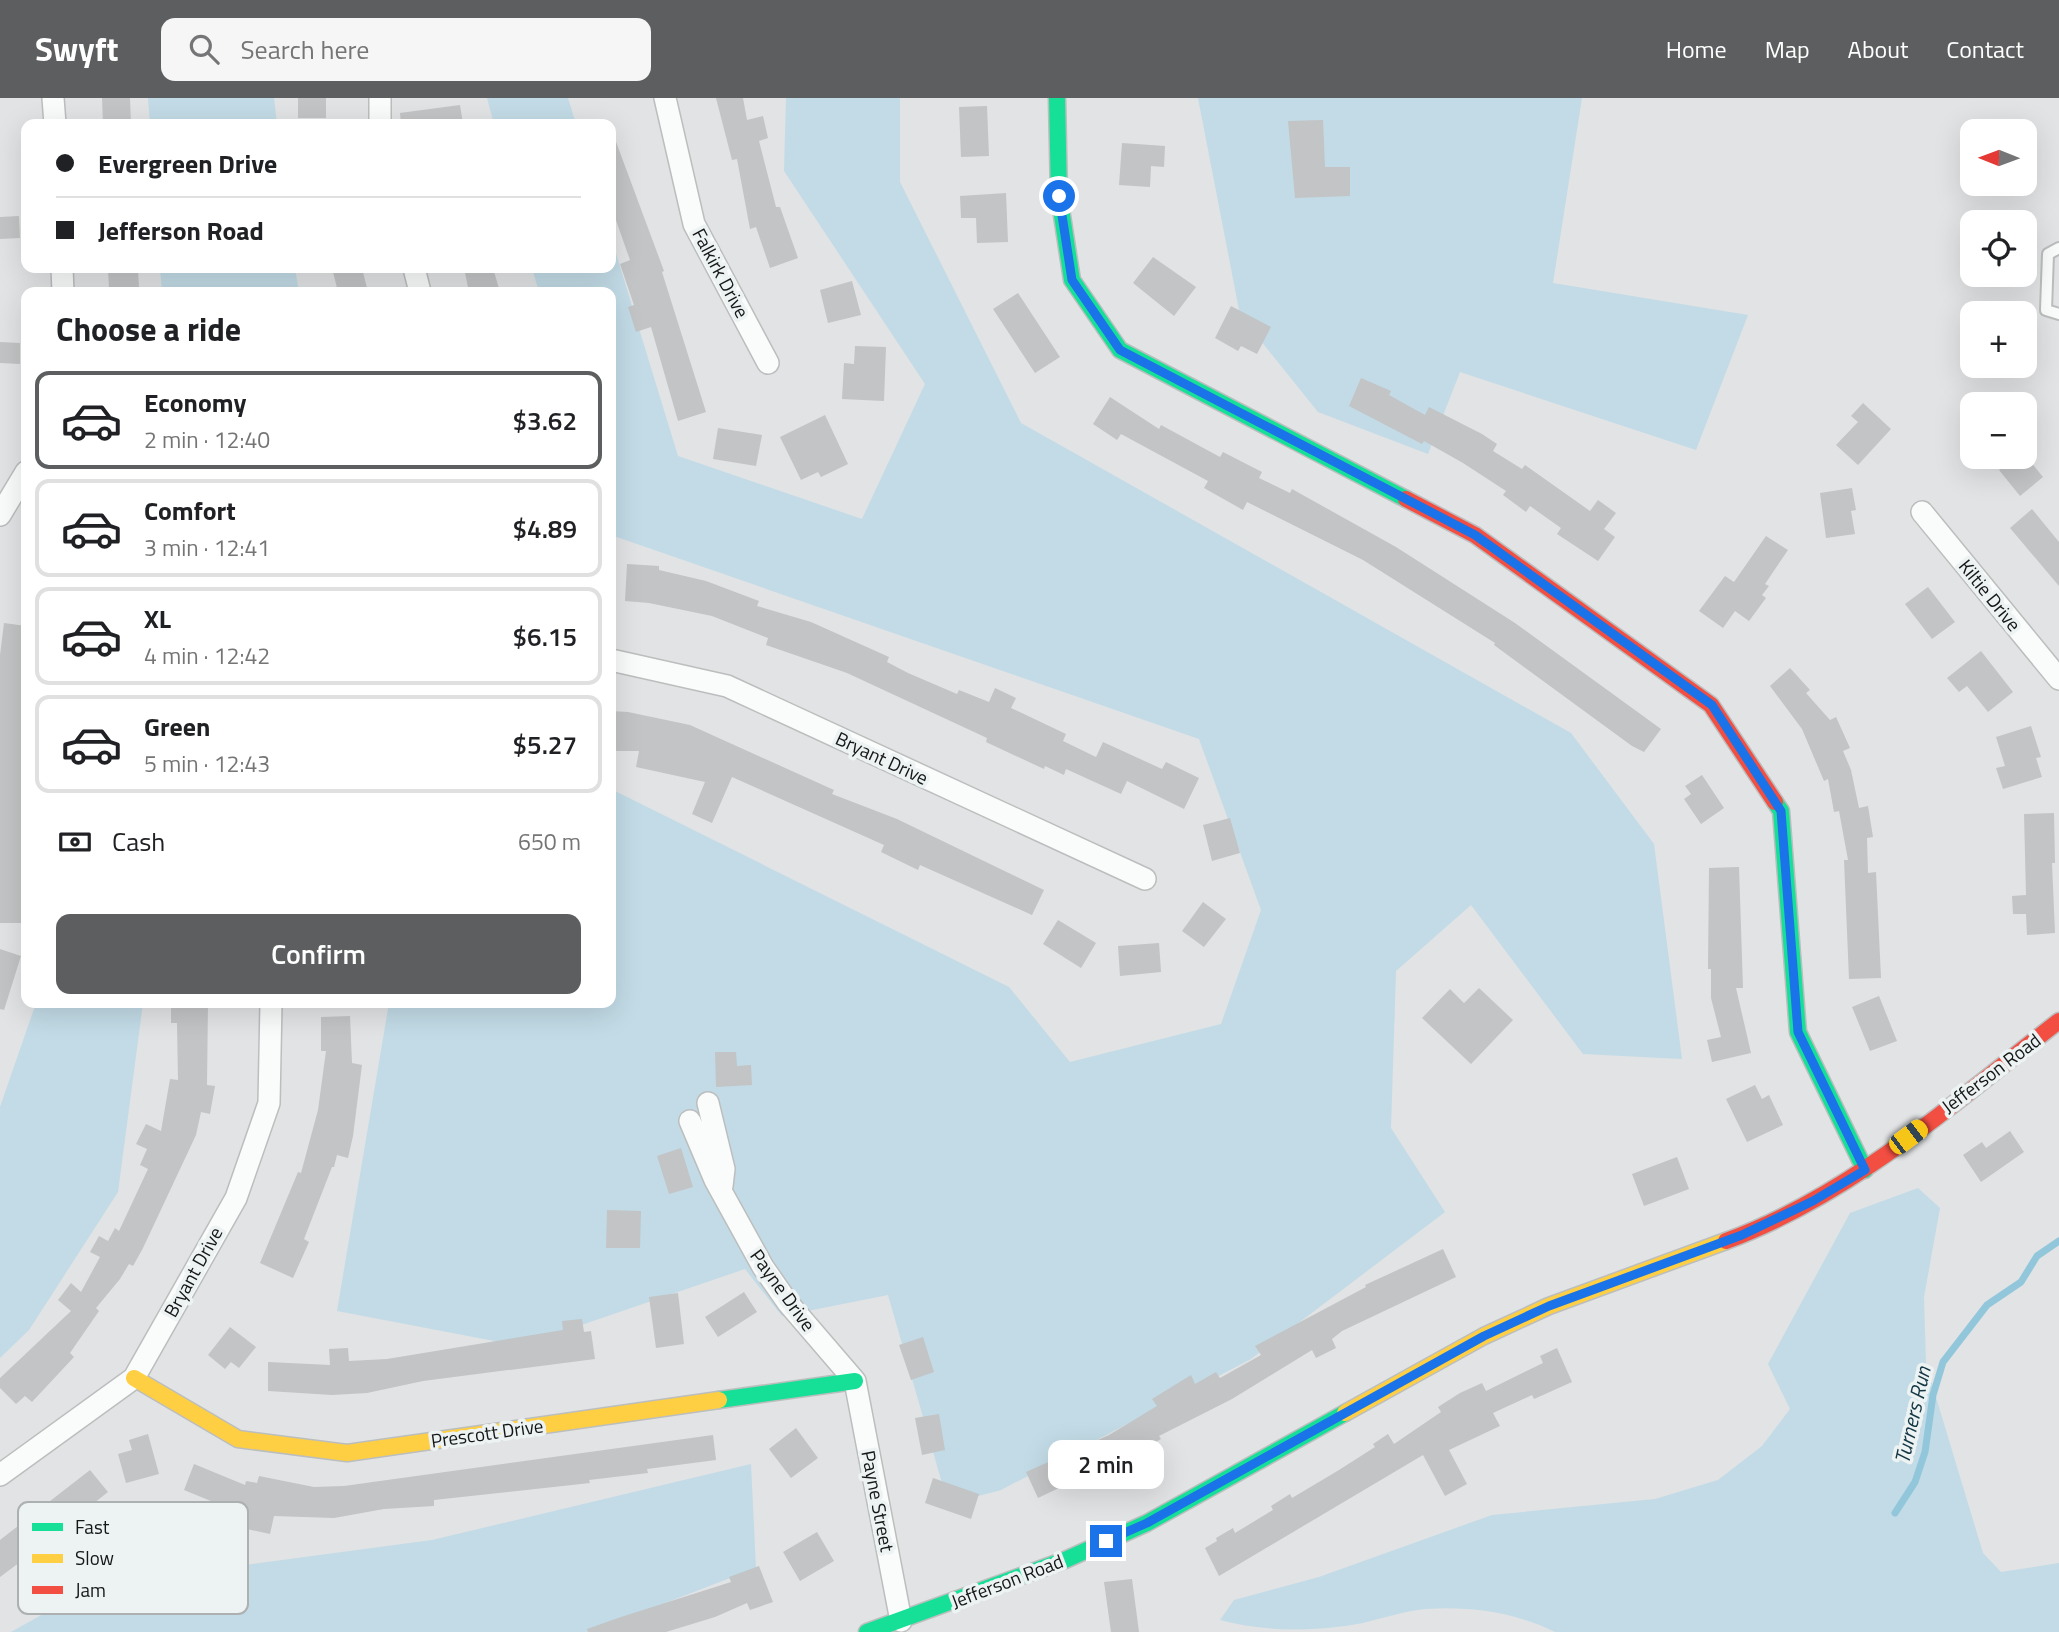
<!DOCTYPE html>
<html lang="en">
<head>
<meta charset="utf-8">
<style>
  body { margin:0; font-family:"Titillium Web",sans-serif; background:#f6f6f6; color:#202124; height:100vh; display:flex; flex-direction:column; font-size:26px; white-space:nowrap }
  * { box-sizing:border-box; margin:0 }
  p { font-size:23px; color:#757577 }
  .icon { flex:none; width:38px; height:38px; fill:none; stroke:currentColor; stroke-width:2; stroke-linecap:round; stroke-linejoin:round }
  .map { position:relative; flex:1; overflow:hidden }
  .side { position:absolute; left:21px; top:189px; width:595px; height:721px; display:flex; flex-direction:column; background:#fff; border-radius:14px; box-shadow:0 7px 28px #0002 }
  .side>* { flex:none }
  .hud { position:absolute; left:21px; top:21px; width:595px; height:154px; border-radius:14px; box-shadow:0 7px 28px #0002; display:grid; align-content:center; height:154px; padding:0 35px; background:#fff }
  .needle { width:46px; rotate:271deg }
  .buttons { position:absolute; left:1960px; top:21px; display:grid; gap:14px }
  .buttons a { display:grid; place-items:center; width:77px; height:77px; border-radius:14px; background:#fff; box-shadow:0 7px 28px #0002; font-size:35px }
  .end { position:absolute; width:32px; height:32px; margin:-16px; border:9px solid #1a73e8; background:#fff; box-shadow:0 0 0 4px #fff }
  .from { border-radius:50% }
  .bubble { position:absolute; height:49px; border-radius:14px; background:#fff; box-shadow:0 7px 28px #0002; font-size:23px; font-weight:600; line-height:49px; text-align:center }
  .car { position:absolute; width:21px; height:42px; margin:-21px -10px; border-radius:9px; box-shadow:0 0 5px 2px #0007; background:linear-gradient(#f5c518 24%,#345 0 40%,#f5c518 0 76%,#345 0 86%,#f5c518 0) }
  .hud b { display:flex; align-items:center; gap:24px; height:66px; font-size:26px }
  .hud b+b { border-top:2px solid #e0e0e0 }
  .hud i { width:18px; height:18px; background:#202124 }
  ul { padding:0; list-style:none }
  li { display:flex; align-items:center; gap:21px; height:98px; margin:0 14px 10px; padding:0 21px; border:4px solid #e0e0e0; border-radius:14px }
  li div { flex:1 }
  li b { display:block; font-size:26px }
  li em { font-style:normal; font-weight:600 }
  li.on { border-color:#5c5e5f }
  li>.icon { width:63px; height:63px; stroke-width:1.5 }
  h2 { padding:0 35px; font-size:32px; line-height:84px }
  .pay { display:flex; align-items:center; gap:18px; height:77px; padding:0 35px; font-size:26px }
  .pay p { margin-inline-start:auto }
  .action { display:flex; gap:14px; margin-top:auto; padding:14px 35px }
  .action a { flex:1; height:80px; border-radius:14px; background:#5c5e5f; color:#fff; font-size:28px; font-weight:600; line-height:80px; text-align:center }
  header { display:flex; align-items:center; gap:42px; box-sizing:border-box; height:98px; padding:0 35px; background:#5c5e5f; color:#fff }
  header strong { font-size:33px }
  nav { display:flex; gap:38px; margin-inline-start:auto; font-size:24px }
  .search { width:490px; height:63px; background:#f6f6f6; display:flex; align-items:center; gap:18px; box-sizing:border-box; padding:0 24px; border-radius:14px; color:#757577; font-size:26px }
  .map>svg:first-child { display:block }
  .green { fill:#c2dbe6 }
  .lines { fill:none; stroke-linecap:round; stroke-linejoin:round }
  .stream { stroke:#92c7db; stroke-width:7 }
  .building { fill:#c2c4c5 }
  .lane-casing { stroke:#bcbebe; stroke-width:14 }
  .street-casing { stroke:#bcbebe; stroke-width:24 }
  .fast-casing { stroke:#bcbebe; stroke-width:19 }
  .slow-casing { stroke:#bcbebe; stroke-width:19 }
  .jam-casing { stroke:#bcbebe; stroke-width:19 }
  .lane { stroke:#fafbfb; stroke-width:10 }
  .street { stroke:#fafbfb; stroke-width:21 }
  .fast { stroke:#16e098; stroke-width:16 }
  .slow { stroke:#ffcf43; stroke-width:16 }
  .jam { stroke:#f24e42; stroke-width:16 }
  .route { stroke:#1a73e8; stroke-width:9 }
  .labels { text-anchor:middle; stroke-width:7; stroke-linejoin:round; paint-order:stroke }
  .street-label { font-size:19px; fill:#151717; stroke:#edf2f3 }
  .water-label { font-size:21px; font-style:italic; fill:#143744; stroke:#edf2f3 }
  .key { fill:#edf2f3; stroke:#acb0b1; stroke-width:2 }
  .key-label { font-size:19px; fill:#151717 }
</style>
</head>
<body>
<header>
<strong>Swyft</strong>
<div class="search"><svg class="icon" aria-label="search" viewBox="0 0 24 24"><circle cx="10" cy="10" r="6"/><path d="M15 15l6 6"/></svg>Search here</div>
<nav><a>Home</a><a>Map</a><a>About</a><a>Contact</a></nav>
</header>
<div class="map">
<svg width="2059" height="1534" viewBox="0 0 2059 1534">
  <rect width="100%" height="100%" fill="#e1e3e5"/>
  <path class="green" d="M148 0H274L277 26H150Z
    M487 0H568L576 26H494Z
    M786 0H900V84L1021 325 1571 635 1654 746 1682 961 1583 956 1471 807 1396 873 1391 1030 1445 1114 1251 1261 1001 1392 948 1406 888 1197 782 1218 745 1171 520 1248 337 1213 389 905H611V694L615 693 1009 889 1070 964 1221 926 1261 812 1199 641 611 437V194H539L532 170H611V139L678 358 862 421 925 286 784 73Z
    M1198 0H1582L1553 185 1748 217 1696 352 1460 274 1428 356 1318 314 1240 217Z
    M160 170H295L299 194H162Z
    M36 905H143L118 1094 29 1232 0 1260V1009Z
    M1918 1090 1940 1110 1924 1199 1926 1266 1983 1455 2001 1474 2059 1465V1534H1555C1515 1514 1470 1508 1425 1511 1405 1513 1383 1520 1363 1525 1316 1534 1265 1534 1220 1522L1234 1502 1319 1479 1492 1417 1655 1401 1718 1382 1762 1348 1790 1311 1768 1266 1850 1115Z
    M751 1366 756 1470 590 1534H11L95 1487 432 1442Z"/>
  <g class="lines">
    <path class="stream" d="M1895 1415 1915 1384 1925 1354 1933 1297 1943 1264 1987 1207 2021 1184 2037 1158 2059 1143"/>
  </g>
  <path class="building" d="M102 0H130L131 26H103Z
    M298 0H326V20H298Z
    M716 0H743L747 22 763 18 768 40 759 43 776 109H780L798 160 770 170 756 129 750 131 737 61 732 62Z
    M460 7 463 26H401L400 15Z
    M987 8 989 58 961 59 959 9Z
    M1323 22 1325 69H1350V98L1295 100 1288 23Z
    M612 33 664 173 662 174 706 314 678 323 651 229 636 234 628 209 634 207 620 166 630 162 611 108Z
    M1122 45 1165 48 1164 69 1151 68 1150 89 1119 87Z
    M1006 95 1008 144 977 145 976 120H961L960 98Z
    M19 118 20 140 0 141V119Z
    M1153 159 1196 189 1174 218 1133 185Z
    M108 170H138L139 190 109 191Z
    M332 170H362L368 194H338Z
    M464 170H493L500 194H469Z
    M852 183 861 217 828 225 820 192Z
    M1018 195 1060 259 1035 275 993 211Z
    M1231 208 1271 229 1257 256 1241 248 1238 253 1215 240Z
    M0 244 20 245V266L0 265Z
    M855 248 886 249 884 303 842 301 844 265 854 266Z
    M1361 280 1391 293 1389 297 1425 317 1429 309 1482 336 1497 346 1493 353 1522 371 1525 367 1590 413 1598 402 1616 415 1604 431 1615 439 1598 463 1557 436 1561 430 1530 408 1526 414 1503 397 1506 393 1463 365 1424 343 1422 346 1349 308Z
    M1110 299 1159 331 1161 327 1220 359 1223 354 1262 374 1259 380 1290 395 1292 391 1396 449 1515 525 1661 631 1644 654 1632 648 1494 547 1495 545 1363 462 1247 404 1243 412 1204 390 1208 383 1121 336 1117 342 1093 326Z
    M1863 305 1891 331 1858 367 1836 347 1858 324 1851 318Z
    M825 317 848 366 821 379 818 374 801 382 780 339Z
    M718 330 762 337 756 368 713 361Z
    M2025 357 2043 379 2020 398 1999 372 2015 359Z
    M1852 390 1856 412 1851 413 1855 436 1826 440 1820 395Z
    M2032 411 2059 444V488L2010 430Z
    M1766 438 1788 452 1765 486 1769 488 1762 497 1766 500 1749 523 1735 513 1723 530 1699 513 1725 478 1734 484Z
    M627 466 659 468V472L706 483 759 503 757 508 811 524 889 559 887 564 908 575 957 596 959 592 989 604 995 590 1016 600 1011 610 1066 636 1063 643 1096 659 1103 644 1162 671 1166 664 1199 680 1184 711 1127 683 1121 696 1066 671 1064 677 1045 668 1044 671 986 644 987 640 847 575 766 547 768 540 712 518 649 505 625 503Z
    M1928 489 1955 524 1932 541 1905 506Z
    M4 525 26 528V571H23L24 656H26V736H23L25 825H0V557Z
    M1981 553 2013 594 1988 614 1967 588 1959 594 1947 580Z
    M1790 570 1810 592 1806 595 1830 622 1836 619 1850 650 1843 653 1851 672 1859 710 1868 708 1873 739 1867 740 1868 775 1876 774 1881 880 1849 881 1844 762H1848L1839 713 1834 714 1828 681 1824 683 1802 631 1770 588Z
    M611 613 628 614 690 627 834 692 832 696 897 721 1044 792 1032 817 920 767 918 772 881 754 884 747 732 679 712 725 692 716 705 684 636 669 639 653H611Z
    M2031 628 2041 659 2036 660 2042 679 2003 691 1996 670 2005 668 1996 639Z
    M1702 677 1724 710 1701 726 1684 701 1691 696 1685 688Z
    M2054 715 2055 765H2052L2055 835 2027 837 2026 816H2013L2012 798 2026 797 2024 716Z
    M1230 720 1240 755 1212 763 1203 727Z
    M1739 769 1743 890H1736L1751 955 1712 964 1707 942 1721 939 1711 900V871H1708L1709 770Z
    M1203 804 1226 821 1204 849 1182 833Z
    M1058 822 1096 845 1081 870 1043 846Z
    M1159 845 1161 874 1120 878 1118 848Z
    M0 851 21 858 4 912 0 911Z
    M1479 890 1513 922 1471 966 1422 920 1450 891 1464 905Z
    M1879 898 1897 943 1870 953 1852 909Z
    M171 905H208L207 987 215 988 210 1016 201 1014 196 1037 143 1150 133 1168 129 1166 120 1181 96 1210 99 1213 70 1255 74 1259 32 1304 25 1298 16 1306 0 1290V1280L71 1213 58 1202 71 1185 81 1194 100 1159 90 1154 99 1138 108 1143 115 1130 119 1133 148 1071 140 1067 147 1051 136 1046 146 1026 161 1033 170 981 178 982 177 925H171Z
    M350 918 352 965 362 967 353 1038 348 1060 337 1057 334 1069H332L304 1141 309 1144 293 1180 260 1165 298 1074 301 1075 318 1012 326 953H321V919Z
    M715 954H736L737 968 751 967 752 987 716 989Z
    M1755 987 1762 1001 1769 997 1783 1027 1747 1044 1726 1001Z
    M2010 1033 2024 1054 1981 1084 1963 1057 1982 1044 1986 1050Z
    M681 1050 693 1089 669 1096 657 1058Z
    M1677 1059 1689 1091 1644 1108 1632 1076Z
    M607 1112 641 1113 640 1150H606Z
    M1443 1151 1456 1179 1342 1233 1332 1241 1336 1250 1316 1260 1312 1252 1232 1301 1159 1338 1161 1341 1111 1370 1109 1366 1038 1400 1026 1374 1109 1337 1157 1308 1152 1301 1191 1277 1195 1286 1216 1274 1220 1280 1261 1257 1255 1248 1366 1189 1365 1187Z
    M744 1194 757 1214 718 1239 705 1219Z
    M678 1195 684 1246 656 1250 649 1199Z
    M582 1221 584 1234 591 1233 595 1261 423 1283 367 1295 332 1297 268 1293V1264L330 1267 329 1251 348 1250 349 1263 387 1261 563 1232 562 1223Z
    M230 1229 256 1249 239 1270 231 1264 225 1271 208 1257Z
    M923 1239 934 1274 911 1282 899 1247Z
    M1557 1250 1572 1284 1534 1301 1532 1297 1493 1315 1500 1328 1449 1352 1467 1386 1445 1398 1423 1357 1219 1478 1205 1450 1217 1443 1216 1440 1233 1430 1235 1435 1273 1412 1271 1408 1290 1396 1292 1400 1339 1372 1375 1349 1373 1346 1388 1336 1394 1346 1441 1314 1438 1309 1460 1295 1482 1285 1486 1293 1543 1265 1540 1258Z
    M939 1316 945 1352 922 1357 915 1320Z
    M796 1330 818 1360 791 1380 769 1351Z
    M148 1336 159 1376 126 1385 118 1356 132 1352 129 1342Z
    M713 1337 716 1362 647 1371 648 1375 589 1382 590 1385 434 1402V1408L384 1411 334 1420 274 1418 270 1436 237 1429 240 1415 184 1392 194 1366 245 1387 246 1383 257 1385 259 1378 314 1389 344 1388Z
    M90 1372 108 1394 89 1409 91 1411 0 1479V1442Z
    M933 1380 979 1396 971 1421 925 1405Z
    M817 1434 834 1463 800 1483 783 1454Z
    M759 1468 773 1504 750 1512 747 1505 715 1519 666 1534H588L587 1531 621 1519 731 1484 729 1479Z
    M1132 1481 1139 1534H1111L1104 1484Z"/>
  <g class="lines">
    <g class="lane-casing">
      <path id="lane" d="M2059 150 2048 156 2046 212 2059 216"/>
    </g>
    <g class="street-casing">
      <path id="street" d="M53 0 55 26
        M380 0V26
        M665 0 694 126 768 265
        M62 170 63 194
        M414 170 420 194
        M1922 414 2059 581
        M0 417 26 374
        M611 562 727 588 1145 781
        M708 1005 724 1071 722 1088
        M690 1023 715 1082 763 1169 788 1205 855 1283 901 1523
        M0 1377 134 1280 236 1100 269 1005 271 905"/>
    </g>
    <g class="fast-casing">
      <path id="fast" d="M1057 0 1059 98 1072 182 1120 252 1406 401
        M1775 704 1781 713 1798 934 1865 1072
        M719 1302 855 1283
        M867 1534 1065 1462 1147 1425 1345 1315"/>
    </g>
    <g class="slow-casing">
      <path id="slow" d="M134 1280 238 1341 347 1355 719 1302
        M1345 1315 1484 1238 1549 1208 1726 1143"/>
    </g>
    <g class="jam-casing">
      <path id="jam" d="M1406 401 1475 437 1711 607 1775 704
        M1726 1143C1852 1097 1954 1004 2059 923"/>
    </g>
    <use href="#lane" class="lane"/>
    <use href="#street" class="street"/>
    <use href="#fast" class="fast"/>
    <use href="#slow" class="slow"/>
    <use href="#jam" class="jam"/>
  </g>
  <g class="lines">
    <path class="route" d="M1059 98 1072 182 1120 252 1475 437 1712 607 1781 713 1798 934 1865 1072 1813 1103 1742 1137 1549 1208 1484 1238 1147 1425 1106 1443"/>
  </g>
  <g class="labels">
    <g class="street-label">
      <text transform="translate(721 175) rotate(62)" y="7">Falkirk Drive</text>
      <text transform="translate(1990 497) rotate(51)" y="7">Kiltie Drive</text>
      <text transform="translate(882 660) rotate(25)" y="7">Bryant Drive</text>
      <text transform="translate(1991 975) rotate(-37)" y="7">Jefferson Road</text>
      <text transform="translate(193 1174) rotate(-61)" y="7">Bryant Drive</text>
      <text transform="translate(783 1192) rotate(54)" y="7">Payne Drive</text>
      <text transform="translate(487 1335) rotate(-8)" y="7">Prescott Drive</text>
      <text transform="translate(878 1403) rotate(79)" y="7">Payne Street</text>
      <text transform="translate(1007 1483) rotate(-21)" y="7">Jefferson Road</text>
    </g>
    <g class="water-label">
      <text transform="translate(1913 1317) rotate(-77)" y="7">Turners Run</text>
    </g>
  </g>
  <rect x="18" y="1404" width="230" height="112" rx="10" class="key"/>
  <rect x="32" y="1425" width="31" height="8" fill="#16e098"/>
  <rect x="32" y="1456" width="31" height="9" fill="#ffcf43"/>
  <rect x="32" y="1488" width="31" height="8" fill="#f24e42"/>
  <g class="key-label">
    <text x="75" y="1436">Fast</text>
    <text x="75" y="1467">Slow</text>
    <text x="75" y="1499">Jam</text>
  </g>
</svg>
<div class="buttons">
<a><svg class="needle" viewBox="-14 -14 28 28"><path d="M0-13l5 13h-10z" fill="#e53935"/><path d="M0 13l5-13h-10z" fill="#757577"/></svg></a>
<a><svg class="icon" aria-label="locate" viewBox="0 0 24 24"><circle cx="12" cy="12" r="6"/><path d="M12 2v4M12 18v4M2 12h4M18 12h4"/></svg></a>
<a>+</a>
<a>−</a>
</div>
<i class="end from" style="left:1059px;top:98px"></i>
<i class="end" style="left:1106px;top:1443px"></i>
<div class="bubble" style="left:1048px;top:1342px;width:116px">2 min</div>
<i class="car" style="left:1908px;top:1039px;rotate:53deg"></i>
<div class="hud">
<b><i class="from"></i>Evergreen Drive</b>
<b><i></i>Jefferson Road</b>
</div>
<section class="side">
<h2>Choose a ride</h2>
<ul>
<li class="on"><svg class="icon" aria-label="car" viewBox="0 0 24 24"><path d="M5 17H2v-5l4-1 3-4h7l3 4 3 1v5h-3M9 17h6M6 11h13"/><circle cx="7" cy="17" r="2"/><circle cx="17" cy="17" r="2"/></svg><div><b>Economy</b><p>2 min · 12:40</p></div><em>$3.62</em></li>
<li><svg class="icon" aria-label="car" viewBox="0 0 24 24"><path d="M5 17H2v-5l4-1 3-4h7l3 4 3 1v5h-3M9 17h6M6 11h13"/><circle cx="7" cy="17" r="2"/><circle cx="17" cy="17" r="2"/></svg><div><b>Comfort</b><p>3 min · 12:41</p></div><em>$4.89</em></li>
<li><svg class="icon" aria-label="car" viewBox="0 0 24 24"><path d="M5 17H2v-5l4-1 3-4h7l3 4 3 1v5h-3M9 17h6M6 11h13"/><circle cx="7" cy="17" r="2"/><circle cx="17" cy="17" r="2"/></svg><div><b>XL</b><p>4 min · 12:42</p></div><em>$6.15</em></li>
<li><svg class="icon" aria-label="car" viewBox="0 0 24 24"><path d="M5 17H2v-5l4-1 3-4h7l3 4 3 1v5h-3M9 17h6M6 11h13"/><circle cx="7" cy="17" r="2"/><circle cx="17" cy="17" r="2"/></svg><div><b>Green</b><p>5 min · 12:43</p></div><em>$5.27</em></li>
</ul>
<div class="pay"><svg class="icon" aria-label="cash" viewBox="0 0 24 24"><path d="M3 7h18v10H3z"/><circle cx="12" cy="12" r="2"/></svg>Cash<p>650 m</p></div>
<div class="action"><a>Confirm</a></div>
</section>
</div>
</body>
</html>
